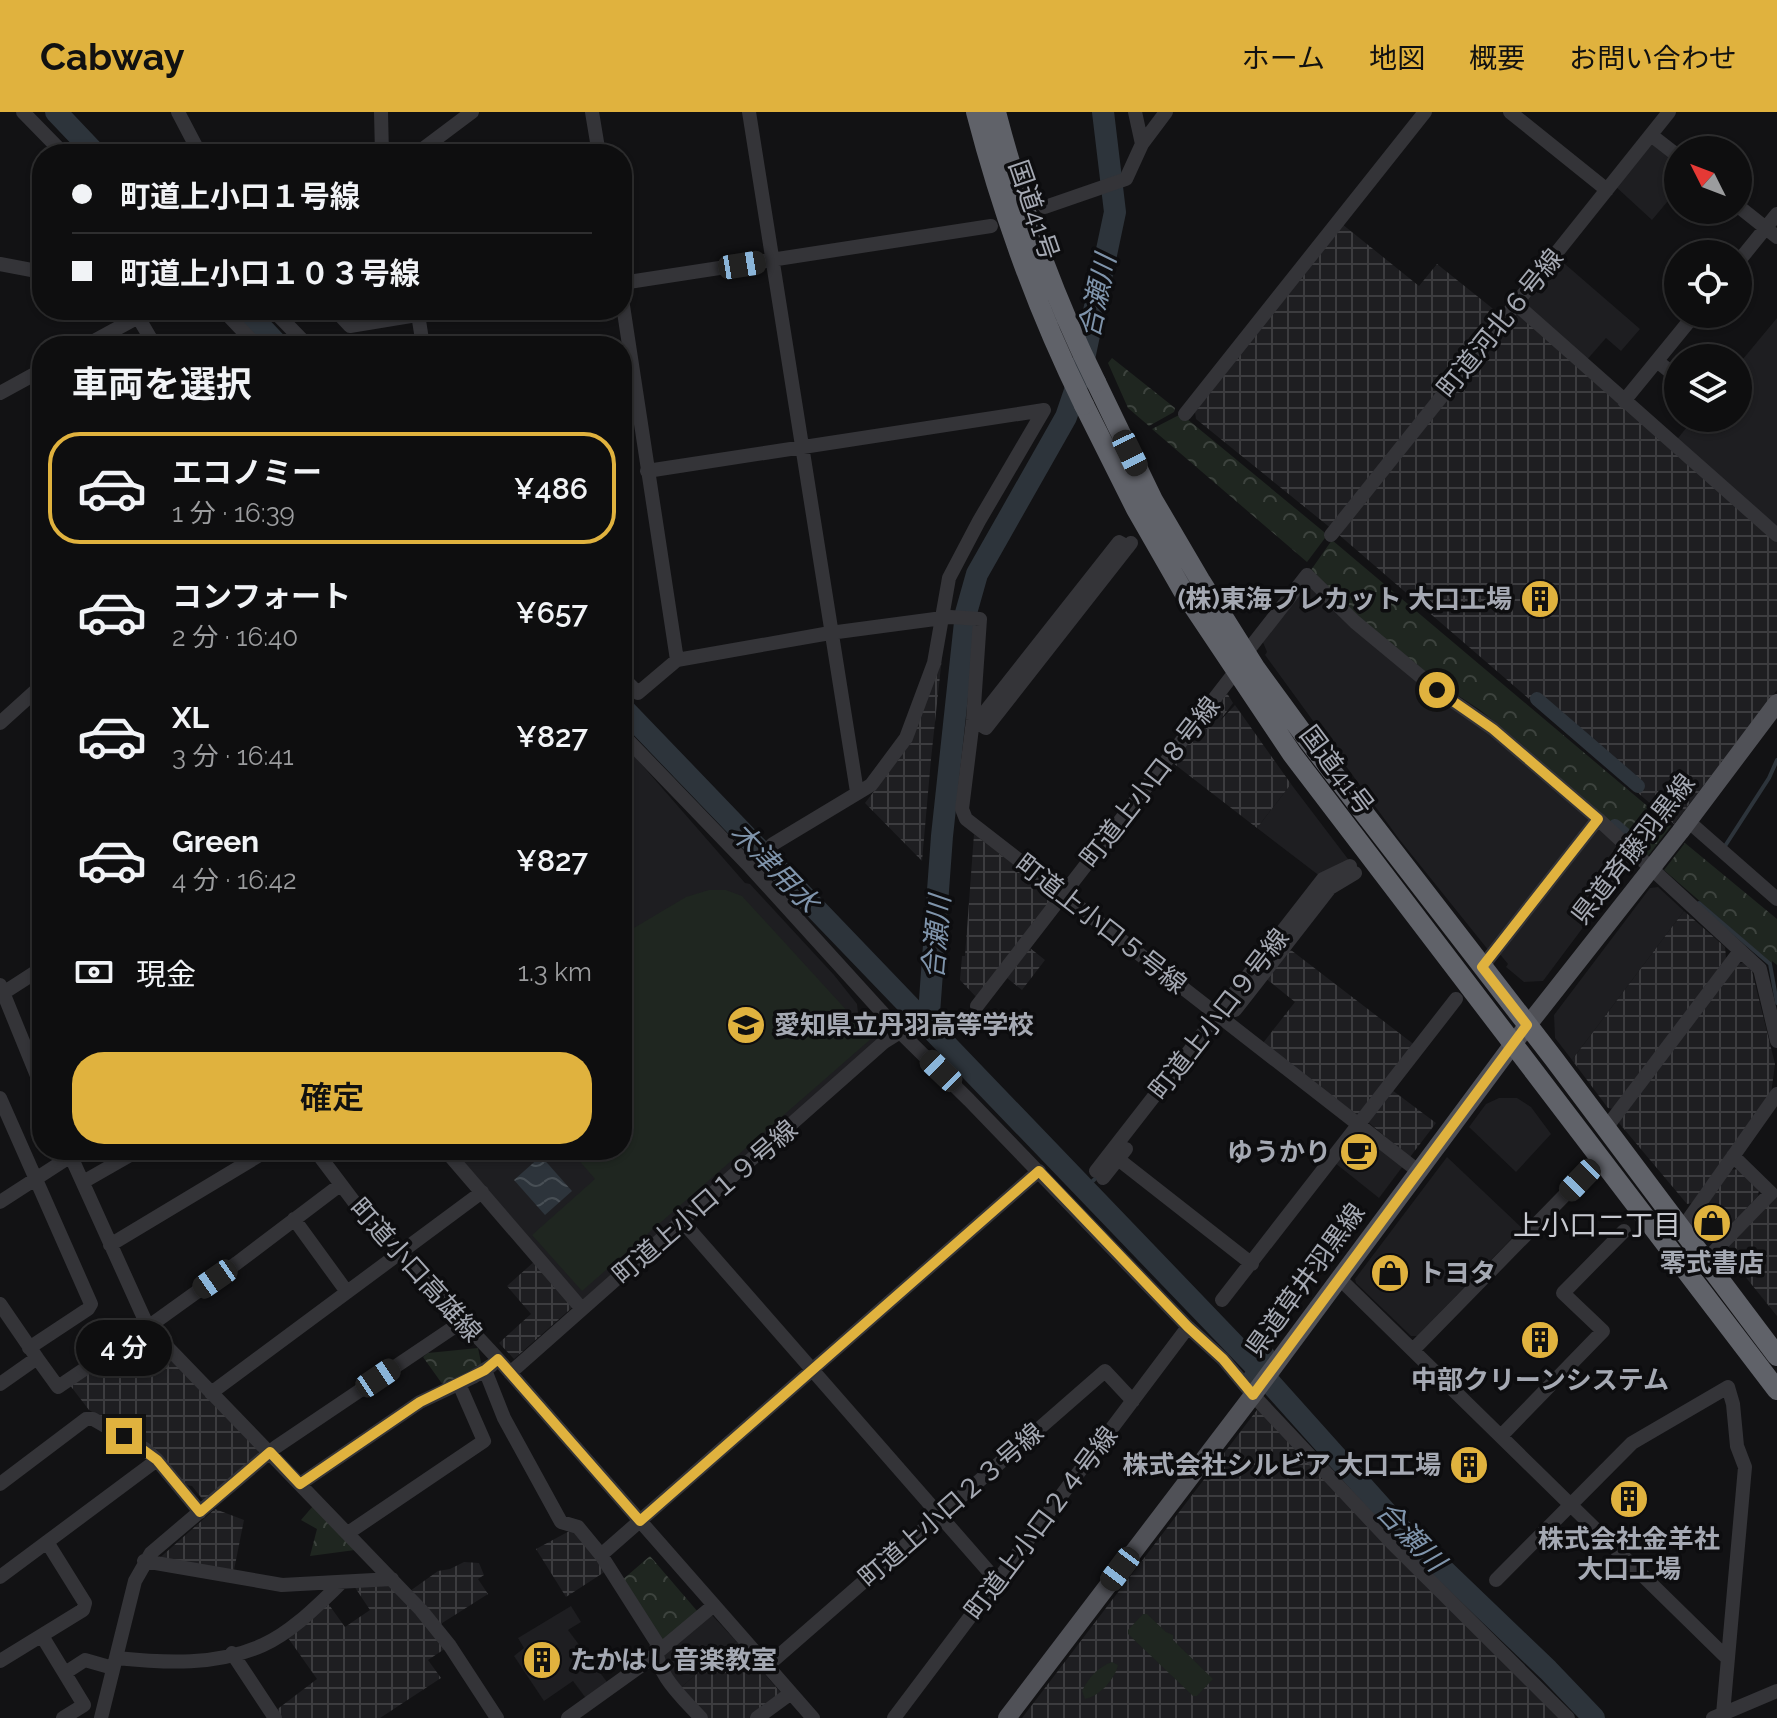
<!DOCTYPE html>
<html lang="ja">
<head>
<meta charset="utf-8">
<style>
  body { margin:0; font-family:Raleway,"Noto Sans JP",sans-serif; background:#1c1c1d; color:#f1f3f6; height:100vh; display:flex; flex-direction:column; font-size:30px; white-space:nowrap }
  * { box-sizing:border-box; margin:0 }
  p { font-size:26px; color:#9b9c9e }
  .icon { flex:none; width:44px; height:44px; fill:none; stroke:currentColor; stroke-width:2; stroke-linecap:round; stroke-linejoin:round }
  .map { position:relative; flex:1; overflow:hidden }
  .drawer { position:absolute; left:32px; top:224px; width:600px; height:824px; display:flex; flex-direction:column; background:#0e0e0f; border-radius:32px; box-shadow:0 2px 6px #0004,0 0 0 2px #2e2e2f }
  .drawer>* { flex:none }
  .banner { position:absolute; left:32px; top:32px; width:600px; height:176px; border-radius:32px; box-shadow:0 2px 6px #0004,0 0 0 2px #2e2e2f; display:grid; align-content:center; height:176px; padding:0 40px; background:#0e0e0f }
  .needle { width:52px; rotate:312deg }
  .controls { position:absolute; left:1664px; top:24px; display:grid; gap:16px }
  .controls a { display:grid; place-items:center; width:88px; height:88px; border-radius:50%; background:#0e0e0f; box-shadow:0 2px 6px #0004,0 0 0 2px #2e2e2f; font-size:40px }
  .end { position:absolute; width:36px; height:36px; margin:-18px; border:10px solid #e0b23e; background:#111; box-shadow:0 0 0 4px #111 }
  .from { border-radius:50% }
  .bubble { position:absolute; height:56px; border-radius:28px; background:#0e0e0f; box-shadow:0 2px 6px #0004,0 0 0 2px #2e2e2f; font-size:26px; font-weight:600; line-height:56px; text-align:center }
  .car { position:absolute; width:24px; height:48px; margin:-24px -12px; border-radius:10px; box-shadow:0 0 6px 2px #0007; background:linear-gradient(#222 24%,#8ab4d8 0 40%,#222 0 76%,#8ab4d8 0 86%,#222 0) }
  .banner b { display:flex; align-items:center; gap:28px; height:76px; font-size:30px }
  .banner b+b { border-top:2px solid #2e2e2f }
  .banner i { width:20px; height:20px; background:#f1f3f6 }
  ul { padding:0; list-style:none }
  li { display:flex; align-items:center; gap:24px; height:112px; margin:0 16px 12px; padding:0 24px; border:4px solid transparent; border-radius:32px }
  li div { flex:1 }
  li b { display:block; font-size:30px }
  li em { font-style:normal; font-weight:600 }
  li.active { border-color:#e0b23e }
  li>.icon { width:72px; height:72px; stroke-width:1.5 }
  h2 { padding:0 40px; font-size:36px; line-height:96px }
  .pay { display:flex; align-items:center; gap:20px; height:88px; padding:0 40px; font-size:30px }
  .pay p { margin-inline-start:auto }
  .cta { display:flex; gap:16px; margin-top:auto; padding:16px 40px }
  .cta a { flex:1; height:92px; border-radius:32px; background:#e0b23e; color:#111; font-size:32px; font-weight:600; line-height:92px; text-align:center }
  header { display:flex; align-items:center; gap:48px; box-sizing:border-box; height:112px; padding:0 40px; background:#e0b23e; color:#111 }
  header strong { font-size:38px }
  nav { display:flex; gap:44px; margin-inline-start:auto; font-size:28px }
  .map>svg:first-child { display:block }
  .built { fill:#1e1e21 }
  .industrial { fill:url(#industrial-grid) }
  .park { fill:url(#park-crowns) }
  .garden { fill:#1f2620 }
  .water { fill:url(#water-waves) }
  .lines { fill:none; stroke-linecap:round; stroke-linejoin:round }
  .stream { stroke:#2d343b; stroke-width:4 }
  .canal { stroke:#2d343b; stroke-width:14 }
  .river { stroke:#2d343b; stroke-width:22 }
  .minor { stroke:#343438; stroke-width:14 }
  .major { stroke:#505157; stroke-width:18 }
  .highway { stroke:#606269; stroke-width:20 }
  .highway-bridge { stroke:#606269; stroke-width:20 }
  .route { stroke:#e0b23e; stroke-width:10 }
  .labels { text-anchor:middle; stroke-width:7; stroke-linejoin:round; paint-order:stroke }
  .street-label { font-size:26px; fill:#a5a9b3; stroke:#0d0d0f }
  .poi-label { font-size:26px; font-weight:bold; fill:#a5a9b3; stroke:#0d0d0f; text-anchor:end }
  .water-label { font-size:28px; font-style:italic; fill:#7f94ab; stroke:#0d0d0f }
  .neighbourhood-label { font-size:28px; fill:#c6c8cf; stroke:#0d0d0f }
</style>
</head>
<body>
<header>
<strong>Cabway</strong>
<nav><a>ホーム</a><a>地図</a><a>概要</a><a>お問い合わせ</a></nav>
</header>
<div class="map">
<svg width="1777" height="1606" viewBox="0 0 1777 1606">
  <defs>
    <pattern id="industrial-grid" width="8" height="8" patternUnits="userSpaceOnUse" patternTransform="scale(2)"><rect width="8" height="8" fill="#1e1e21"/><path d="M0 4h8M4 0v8" fill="none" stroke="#3c3c3f"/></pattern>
    <pattern id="park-crowns" width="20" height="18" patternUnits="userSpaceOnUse" patternTransform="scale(2)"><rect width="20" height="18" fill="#1f2620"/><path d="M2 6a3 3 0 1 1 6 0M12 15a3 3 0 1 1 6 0" fill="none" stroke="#3d433e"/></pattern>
    <pattern id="water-waves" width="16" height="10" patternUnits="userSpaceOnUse" patternTransform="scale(2)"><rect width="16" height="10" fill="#2d343b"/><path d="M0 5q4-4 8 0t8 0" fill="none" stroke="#484f55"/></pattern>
  </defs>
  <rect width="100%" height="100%" fill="#121214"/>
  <path class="built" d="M1654 30 1678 49V77L1652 108 1615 74 1648 33Z
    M1558 146 1640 217 1621 239 1606 226 1585 250 1523 189Z
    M1777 206V414L1675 330 1694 306H1738V253Z
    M1309 471 1473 606 1635 746 1543 869 1524 870 1506 855 1508 852 1494 835 1489 839 1399 727 1265 543 1267 540 1262 528Z
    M622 630 745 771 750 772 834 863 857 892 858 901 881 926 583 1188 451 1038H622Z
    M1291 672 1351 751 1321 765 1257 716Z
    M1658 775 1684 799 1572 948 1555 926 1554 903 1650 776Z
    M1499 986H1517L1531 995 1551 1022 1516 1060 1469 1015 1486 992Z
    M1359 1020 1403 1054 1379 1086 1335 1051Z
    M1447 1045 1522 1116 1417 1224H1411L1356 1171 1355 1167Z
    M571 1494 581 1510 568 1518 610 1574 588 1589 573 1569 544 1589 514 1544 524 1536 518 1526Z
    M711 1502 736 1529 679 1577 659 1544Z"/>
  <path class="industrial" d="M1342 112 1419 174 1437 152 1507 208 1515 200 1777 428V578L1674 712 1338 422 1196 307 1195 300Z
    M942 545 931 647 922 749 865 691 901 644Z
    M1227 581 1233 591 1219 610 1235 593 1291 672 1257 716 1173 651Z
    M974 722 1053 783V787L977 886 960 868 962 844H965Z
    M1684 799 1725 835 1726 846 1614 997 1608 996 1572 948Z
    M1287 835 1416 934 1357 1003 1263 931 1295 890 1264 865Z
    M1030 836 1045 848 1022 878 1007 866Z
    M1743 851 1752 859 1775 952 1771 982 1692 1091 1687 1092 1619 1011 1620 1006 1738 852Z
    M1392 978 1436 1011 1410 1045 1368 1010Z
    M1739 1057 1759 1077 1758 1084 1716 1128 1699 1108V1103L1731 1058Z
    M1777 1083V1204L1723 1137Z
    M536 1148 575 1193 514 1247 499 1231 531 1202 507 1174Z
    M120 1238 137 1262 163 1239 259 1335 258 1342 203 1388 192 1374 186 1373 157 1338 89 1298 69 1272Z
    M1260 1294 1563 1606H1022Z
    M215 1397 244 1408 233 1463 155 1450Z
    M575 1416 606 1459 566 1485 536 1437Z
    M464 1450 479 1451 484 1463 478 1467 488 1482 439 1513 410 1479 438 1459 450 1457Z
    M391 1471 446 1536 428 1548 441 1566 380 1606H279L275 1599 317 1567 286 1523 327 1490 345 1515 370 1498 354 1474Z
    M736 1529 781 1581 749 1606H707L679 1577Z"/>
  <path class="park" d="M1112 246 1175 296 1174 300 1149 314 1128 296 1108 251Z
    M1181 302 1324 420 1325 426 1307 450 1152 317Z
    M1332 428 1671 714 1648 744 1518 629 1480 598 1439 571 1361 507 1311 458Z
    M1685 731 1777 807V853L1772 849V852L1664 758Z
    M478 1236 482 1255 443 1273 423 1245 428 1241Z
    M313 1394 355 1438 310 1444 317 1417 301 1408Z
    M650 1444 698 1500 661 1531 621 1469Z"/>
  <path class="garden" d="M709 778H726L742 784 872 926 582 1179 532 1123 595 1067 570 1038H622V823L686 785Z
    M1143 1502H1147L1166 1520 1173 1523V1528L1213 1567 1197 1584H1193L1128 1522V1518Z
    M1112 1550 1118 1553C1115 1567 1100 1584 1085 1587L1082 1579C1089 1565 1098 1555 1112 1550Z"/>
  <path class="water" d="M541 1044 572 1079 545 1103 514 1068Z"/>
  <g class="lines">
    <path class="stream" d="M1725 734 1769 666 1777 648
      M1699 791 1770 852 1777 891
      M1084 1077 1096 1066"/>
    <path class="canal" d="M1537 587 1638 674
      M1615 714 1636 732
      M1246 1270 1268 1242"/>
    <path class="river" d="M56 0 96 42
      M245 198 279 234
      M622 595 1255 1254 1402 1418 1548 1558 1594 1606
      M928 915 942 724 966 501 977 462 1066 305 1081 261 1115 100 1103 0"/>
    <path class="minor" d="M23 0 64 42
      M178 0 200 42
      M381 0 382 42
      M592 0 599 42
      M749 0 857 680
      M1135 0 1142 32
      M1510 0 1607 78
      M1651 23 1678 44
      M416 42 472 0
      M1738 94 1777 125
      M1045 95 1126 67 1142 32 1166 0
      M1738 150 1777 102
      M0 152 42 160
      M622 171 991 114
      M622 187 677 548
      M1516 192 1777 423
      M223 198 257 234
      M273 198 308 234
      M335 198 350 214 447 198
      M418 202 423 234
      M138 205 155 234
      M85 234 151 198
      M1657 249 1678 266
      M0 281 42 258
      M1624 289 1695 202
      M1185 302 1425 0
      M647 359 1044 298 979 409 949 466 934 551 906 626 871 673 773 732 750 755
      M1331 423 1669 0
      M1246 541 1307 463 1355 510 1437 578 1493 617 1598 707 1760 857 1777 929
      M622 565 638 581 677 548 830 521 950 505 980 507 973 608 962 697 966 707 1418 1059
      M973 608 986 616 1131 431
      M977 610 1119 430 1128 435
      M0 611 42 573
      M622 622 750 755 900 920 969 988 1188 1215 1223 1247 1253 1283 1392 1431 1568 1606
      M1688 709 1777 787
      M1482 855 1598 707
      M0 873 42 976
      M0 883 42 856
      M977 894 1235 560
      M1235 898 1330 776 1355 761
      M0 986 91 1192 88 1197 29 1236
      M1606 1016 1740 839
      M68 1038 148 1215
      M315 1038 364 1103 498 1247 813 1606
      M445 1038 582 1197
      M1118 1047 1252 1152
      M1096 1059 1323 767 1350 754
      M1103 1066 1126 1037
      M83 1070 139 1038
      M340 1073 237 1151 148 1215 421 1498 450 1534 497 1606
      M0 1090 71 1044
      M294 1107 347 1180
      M682 1109 997 1469
      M1681 1118 1777 982
      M110 1133 268 1038
      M1705 1149 1771 1081 1733 1044
      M1340 1167 1728 1547
      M1222 1188 1456 887
      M0 1192 37 1246 0 1272
      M1413 1238 1601 1046
      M37 1246 58 1275 120 1233 138 1257 163 1233
      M485 1258 504 1306 561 1410 578 1415 601 1443 657 1531C653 1561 683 1586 701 1606
      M510 1261 884 930 900 920
      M211 1281 482 1080
      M1501 1324 1603 1219 1563 1181 1624 1119
      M0 1372 86 1307H93L145 1337 157 1348 200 1400
      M300 1372 420 1290 473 1265 492 1253
      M348 1421 484 1329 459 1272
      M601 1443 1039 1059
      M144 1449 282 1473 392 1467
      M0 1465 157 1348
      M1496 1468 1632 1331 1728 1275 1733 1292 1737 1334 1745 1355 1723 1602
      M42 1524 84 1593 63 1606
      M232 1541 275 1606
      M116 1546C166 1551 216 1554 263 1533 292 1520 318 1493 341 1471
      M0 1549 83 1498 85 1491 47 1430
      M767 1554 1105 1259 1133 1289
      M65 1561 85 1548 113 1556
      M101 1606 135 1469 151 1441 276 1335 463 1209
      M568 1606 646 1550 714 1493
      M757 1606 791 1581
      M894 1606 1188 1215
      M1713 1606 1777 1579"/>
    <path class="major" d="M1007 1606 1253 1283 1513 932 1680 720 1777 591"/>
    <path class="highway" d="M1096 270 1153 388 1200 468 1256 557 1310 631 1554 947 1777 1244
      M1084 293 1136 397 1183 479 1292 642 1777 1278"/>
    <path class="highway-bridge" d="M976 0C1002 100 1038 200 1084 293
      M996 0C1019 89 1055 188 1096 270"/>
  </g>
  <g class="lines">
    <path class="route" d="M124 1324 157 1348 200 1400 270 1340 300 1372 420 1290 485 1258 498 1247 640 1409 1039 1059 1188 1215 1223 1247 1253 1283 1527 913 1482 855 1598 707 1493 617 1437 578"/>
  </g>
  <defs>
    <g id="building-disc" transform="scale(2)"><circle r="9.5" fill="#e0b23e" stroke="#0d0d0f"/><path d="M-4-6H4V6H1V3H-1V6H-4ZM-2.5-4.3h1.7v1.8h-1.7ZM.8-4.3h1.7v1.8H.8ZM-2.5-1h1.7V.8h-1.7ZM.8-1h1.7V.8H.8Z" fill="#111"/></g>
    <g id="school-disc" transform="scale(2)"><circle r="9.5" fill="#e0b23e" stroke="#0d0d0f"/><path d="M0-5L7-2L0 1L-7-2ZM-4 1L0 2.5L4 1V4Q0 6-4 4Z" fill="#111"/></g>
    <g id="cafe-disc" transform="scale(2)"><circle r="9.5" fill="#e0b23e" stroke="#0d0d0f"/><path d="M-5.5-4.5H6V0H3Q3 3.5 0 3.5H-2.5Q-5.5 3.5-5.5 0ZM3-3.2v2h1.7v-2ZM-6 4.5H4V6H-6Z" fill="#111"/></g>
    <g id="shop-disc" transform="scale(2)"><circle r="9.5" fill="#e0b23e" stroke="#0d0d0f"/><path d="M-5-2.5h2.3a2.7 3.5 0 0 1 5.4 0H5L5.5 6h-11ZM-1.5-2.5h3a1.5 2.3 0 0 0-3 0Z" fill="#111"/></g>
  </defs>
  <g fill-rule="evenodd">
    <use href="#building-disc" x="1540" y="487"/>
    <use href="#school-disc" x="746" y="913"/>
    <use href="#cafe-disc" x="1359" y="1040"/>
    <use href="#shop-disc" x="1712" y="1111"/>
    <use href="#shop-disc" x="1390" y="1161"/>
    <use href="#building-disc" x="1540" y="1228"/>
    <use href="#building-disc" x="1469" y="1353"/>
    <use href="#building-disc" x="1629" y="1387"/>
    <use href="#building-disc" x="542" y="1548"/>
  </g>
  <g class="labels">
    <g class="street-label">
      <text transform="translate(1034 98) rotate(71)" y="9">国道41号</text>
      <text transform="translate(1500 211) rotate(-51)" y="9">町道河北６号線</text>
      <text transform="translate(1337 658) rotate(53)" y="9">国道41号</text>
      <text transform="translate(1150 670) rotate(-52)" y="9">町道上小口８号線</text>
      <text transform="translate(1633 737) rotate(-52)" y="9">県道斉藤羽黒線</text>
      <text transform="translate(1101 812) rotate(38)" y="9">町道上小口５号線</text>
      <text transform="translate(1219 902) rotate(-52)" y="9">町道上小口９号線</text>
      <text transform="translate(705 1090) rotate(-41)" y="9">町道上小口１９号線</text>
      <text transform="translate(416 1158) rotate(48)" y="9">町道小口高雄線</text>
      <text transform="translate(1305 1168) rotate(-54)" y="9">県道草井羽黒線</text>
      <text transform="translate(951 1393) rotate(-41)" y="9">町道上小口２３号線</text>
      <text transform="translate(1041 1411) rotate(-53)" y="9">町道上小口２４号線</text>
    </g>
    <g class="poi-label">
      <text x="1512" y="496">(株)東海プレカット 大口工場</text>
      <text x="774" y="922" text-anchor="start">愛知県立丹羽高等学校</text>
      <text x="1331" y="1049">ゆうかり</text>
      <text x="1712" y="1160" text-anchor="middle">零式書店</text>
      <text x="1418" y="1170" text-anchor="start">トヨタ</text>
      <text x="1540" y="1277" text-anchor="middle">中部クリーンシステム</text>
      <text x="1441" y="1362">株式会社シルビア 大口工場</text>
      <text x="1629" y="1436" text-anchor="middle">株式会社金羊社<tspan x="1629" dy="30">大口工場</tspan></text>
      <text x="570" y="1557" text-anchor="start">たかはし音楽教室</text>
    </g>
    <g class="water-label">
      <text transform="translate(1097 184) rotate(-78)" y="10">合瀬川</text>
      <text transform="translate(775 755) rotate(46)" y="10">木津用水</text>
      <text transform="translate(936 825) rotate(-85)" y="10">合瀬川</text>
      <text transform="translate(1411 1424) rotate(46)" y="10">合瀬川</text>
    </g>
    <g class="neighbourhood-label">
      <text x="1597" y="1123">上小口二丁目</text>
    </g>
  </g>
</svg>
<div class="controls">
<a><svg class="needle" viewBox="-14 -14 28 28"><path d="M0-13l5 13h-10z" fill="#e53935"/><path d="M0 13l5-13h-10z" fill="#9b9c9e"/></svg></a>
<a><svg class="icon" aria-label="locate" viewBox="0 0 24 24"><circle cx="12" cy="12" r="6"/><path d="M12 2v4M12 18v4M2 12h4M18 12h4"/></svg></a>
<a><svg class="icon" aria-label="layers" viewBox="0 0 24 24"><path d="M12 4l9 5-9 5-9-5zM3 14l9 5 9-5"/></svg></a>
</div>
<i class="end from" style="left:1437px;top:578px"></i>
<i class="end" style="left:124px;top:1324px"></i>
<div class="bubble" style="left:76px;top:1208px;width:96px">4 分</div>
<i class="car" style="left:742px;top:153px;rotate:81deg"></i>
<i class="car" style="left:1130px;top:341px;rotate:154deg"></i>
<i class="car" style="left:941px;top:959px;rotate:314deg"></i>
<i class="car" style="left:1580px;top:1068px;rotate:224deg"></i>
<i class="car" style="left:215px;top:1167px;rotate:235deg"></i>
<i class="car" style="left:378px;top:1266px;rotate:56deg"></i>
<i class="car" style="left:1120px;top:1457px;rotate:217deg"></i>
<div class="banner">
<b><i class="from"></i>町道上小口１号線</b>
<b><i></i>町道上小口１０３号線</b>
</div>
<section class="drawer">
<h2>車両を選択</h2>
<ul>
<li class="active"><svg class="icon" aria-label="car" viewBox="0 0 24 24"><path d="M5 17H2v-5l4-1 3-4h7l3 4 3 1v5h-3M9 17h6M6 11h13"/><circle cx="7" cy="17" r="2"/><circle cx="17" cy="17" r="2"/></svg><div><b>エコノミー</b><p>1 分 · 16:39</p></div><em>¥486</em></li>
<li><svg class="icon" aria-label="car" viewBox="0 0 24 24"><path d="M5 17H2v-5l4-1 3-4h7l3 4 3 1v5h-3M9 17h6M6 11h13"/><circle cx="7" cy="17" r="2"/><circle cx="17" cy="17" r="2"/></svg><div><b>コンフォート</b><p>2 分 · 16:40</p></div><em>¥657</em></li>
<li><svg class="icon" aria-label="car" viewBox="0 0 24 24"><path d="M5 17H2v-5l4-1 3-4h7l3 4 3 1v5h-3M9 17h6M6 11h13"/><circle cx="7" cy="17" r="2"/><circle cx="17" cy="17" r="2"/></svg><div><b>XL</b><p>3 分 · 16:41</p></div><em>¥827</em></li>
<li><svg class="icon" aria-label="car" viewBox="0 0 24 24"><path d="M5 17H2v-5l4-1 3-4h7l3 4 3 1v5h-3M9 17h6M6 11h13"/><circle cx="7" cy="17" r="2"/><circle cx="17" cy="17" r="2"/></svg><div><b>Green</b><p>4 分 · 16:42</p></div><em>¥827</em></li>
</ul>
<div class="pay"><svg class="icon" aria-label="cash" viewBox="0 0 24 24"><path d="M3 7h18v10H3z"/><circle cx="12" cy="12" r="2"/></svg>現金<p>1.3 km</p></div>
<div class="cta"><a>確定</a></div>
</section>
</div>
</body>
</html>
